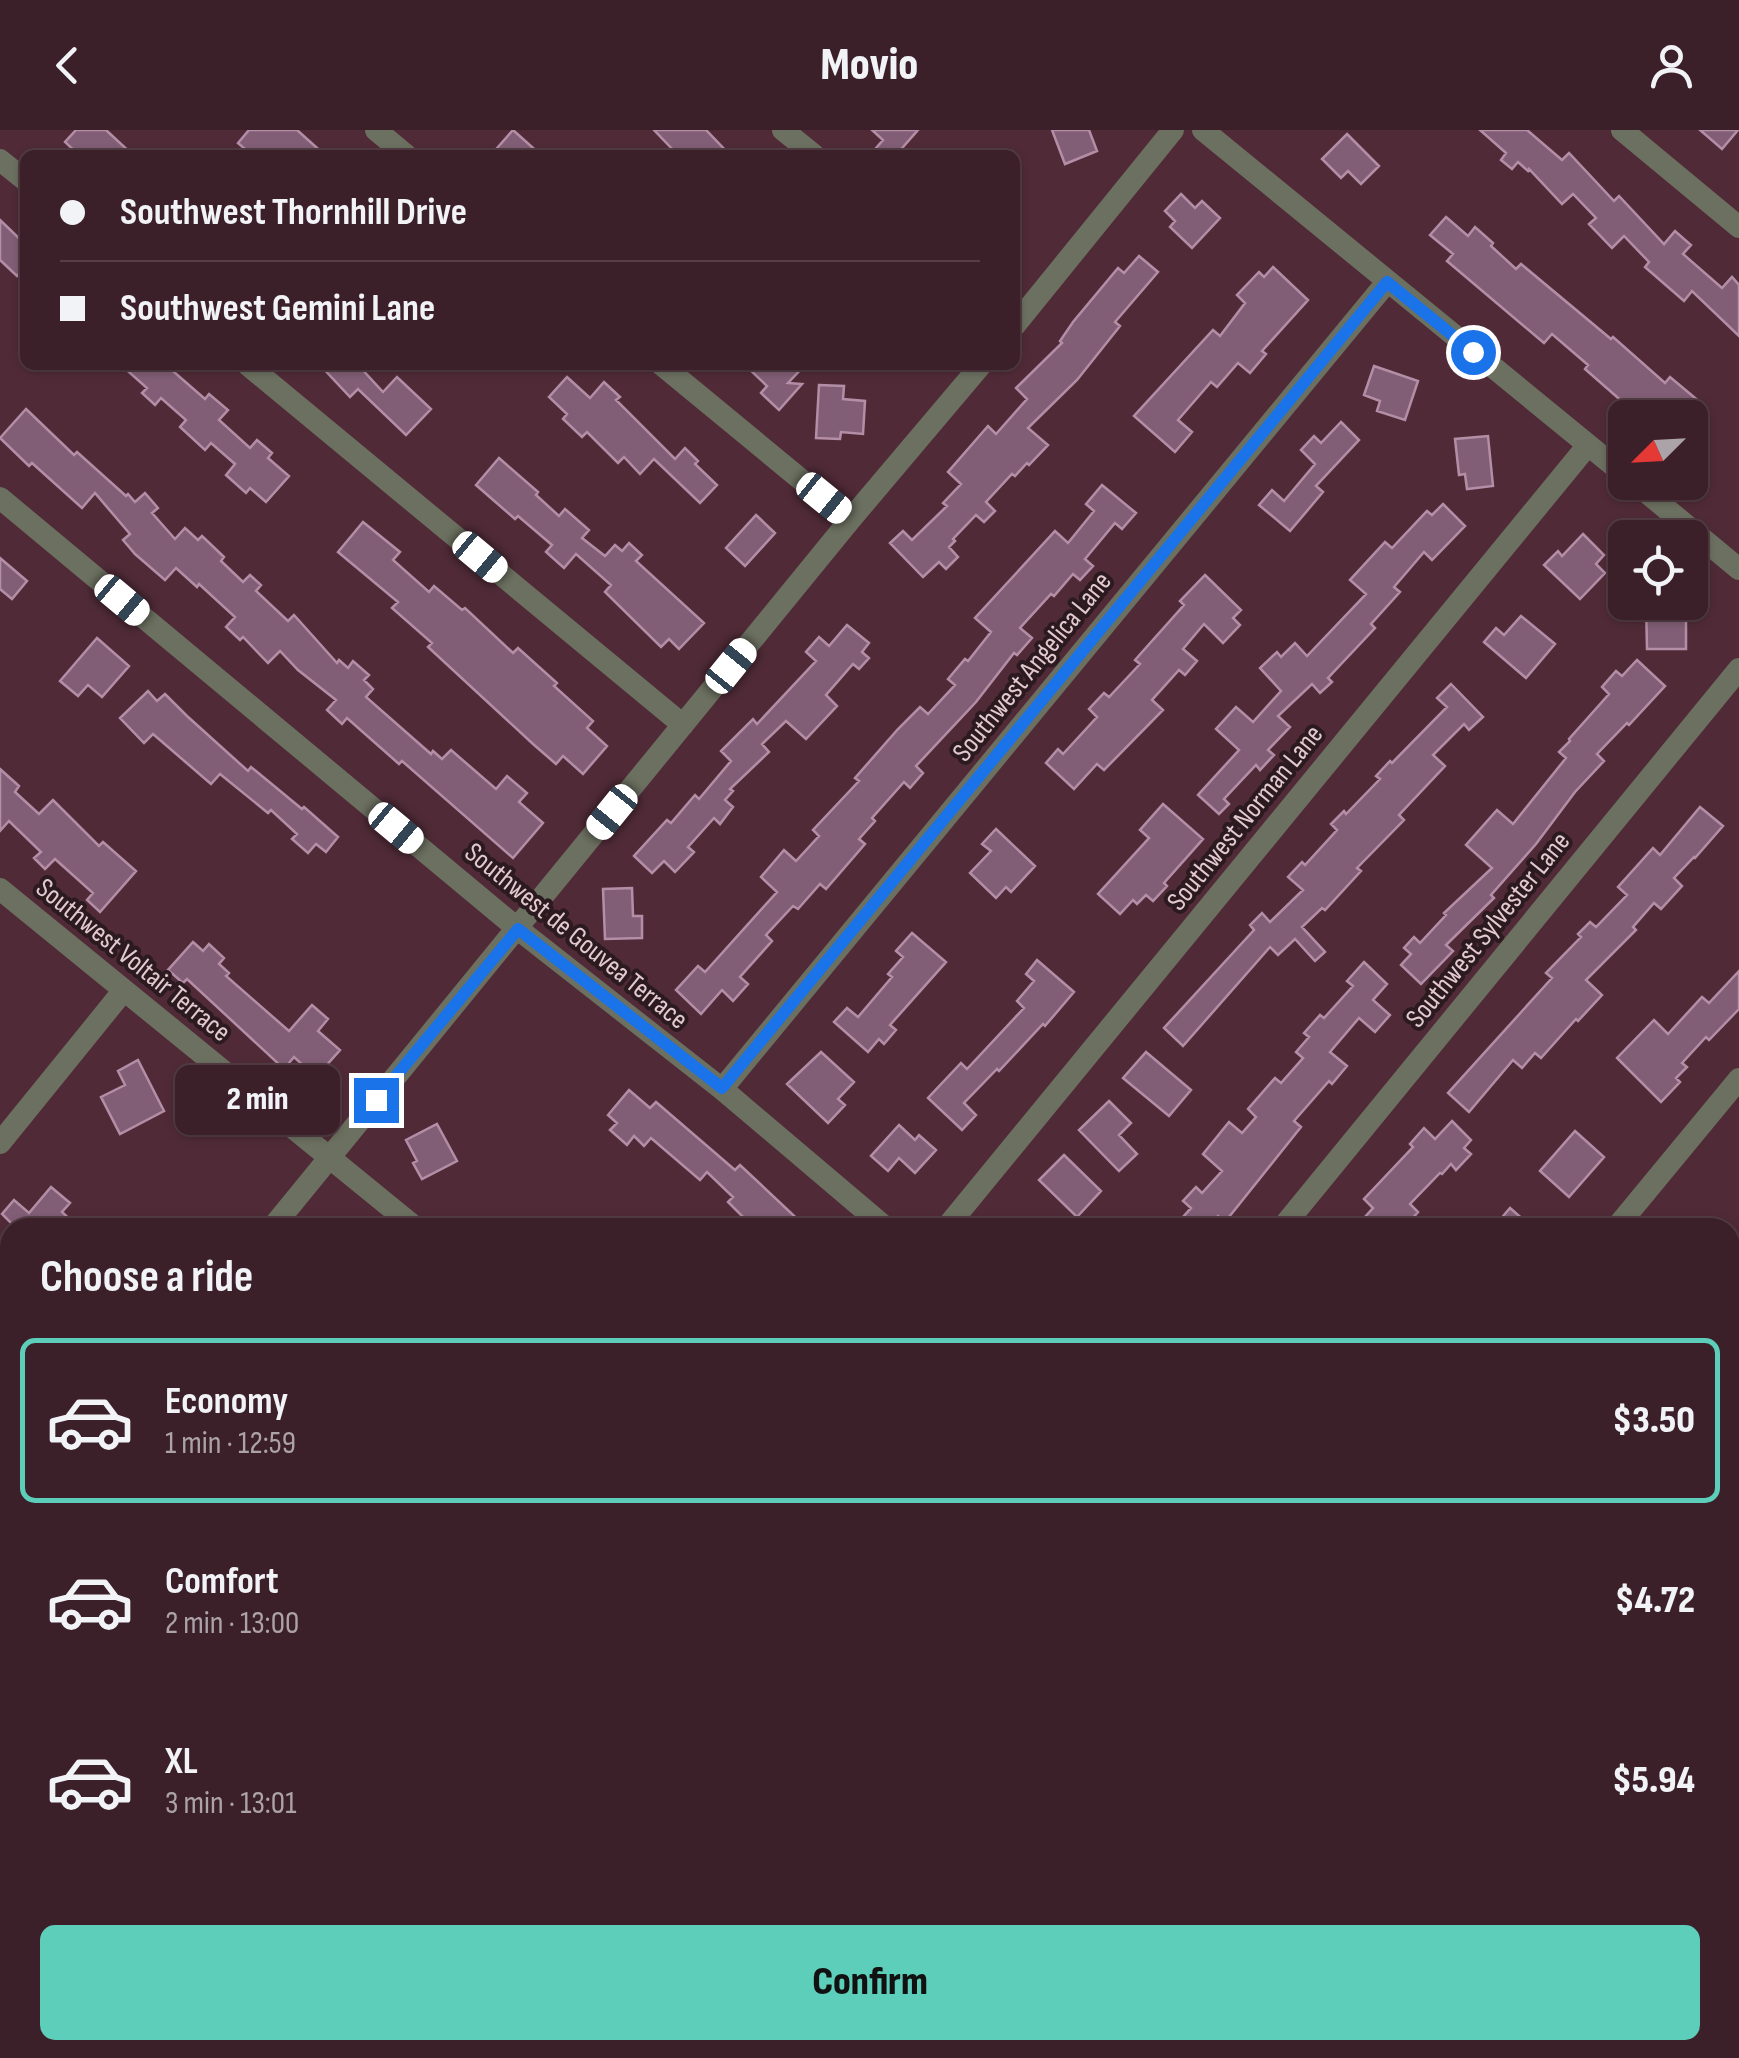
<!DOCTYPE html>
<html lang="en">
<head>
<meta charset="utf-8">
<style>
  body { margin:0; font-family:"Sofia Sans Condensed",sans-serif; background:#432831; color:#f1f3f6; height:100vh; display:flex; flex-direction:column; font-size:38px; white-space:nowrap }
  * { box-sizing:border-box; margin:0 }
  p { font-size:32px; color:#aca3a8 }
  .icon { flex:none; width:55px; height:55px; fill:none; stroke:currentColor; stroke-width:2; stroke-linecap:round; stroke-linejoin:round }
  .map { position:relative; flex:1; overflow:hidden }
  .sheet { position:absolute; left:0px; top:1088px; width:1740px; height:842px; display:flex; flex-direction:column; background:#3c2029; border-radius:30px 30px 0 0; box-shadow:0 2px 8px #0004,0 0 0 2px #553e46 }
  .sheet>* { flex:none }
  .hud { position:absolute; left:20px; top:20px; width:1000px; height:220px; border-radius:15px; box-shadow:0 2px 8px #0004,0 0 0 2px #553e46; display:grid; align-content:center; height:220px; padding:0 40px; background:#3c2029 }
  .needle { width:65px; rotate:246deg }
  .fabs { position:absolute; left:1608px; top:270px; display:grid; gap:20px }
  .fabs a { display:grid; place-items:center; width:100px; height:100px; border-radius:15px; background:#3c2029; box-shadow:0 2px 8px #0004,0 0 0 2px #553e46; font-size:50px }
  .end { position:absolute; width:45px; height:45px; margin:-22px; border:12px solid #1a73e8; background:#fff; box-shadow:0 0 0 5px #fff }
  .from { border-radius:50% }
  .bubble { position:absolute; height:70px; border-radius:15px; background:#3c2029; box-shadow:0 2px 8px #0004,0 0 0 2px #553e46; font-size:32px; font-weight:800; line-height:70px; text-align:center }
  .car { position:absolute; width:30px; height:60px; margin:-30px -15px; border-radius:12px; box-shadow:0 0 8px 2px #0007; background:linear-gradient(#fff 24%,#345 0 40%,#fff 0 76%,#345 0 86%,#fff 0) }
  .hud b { display:flex; align-items:center; gap:35px; height:95px; font-size:38px }
  .hud b+b { border-top:2px solid #553e46 }
  .hud i { width:25px; height:25px; background:#f1f3f6 }
  ul { padding:0; list-style:none }
  li { display:flex; align-items:center; gap:30px; height:165px; margin:0 20px 15px; padding:0 20px; border:5px solid transparent; border-radius:15px }
  li div { flex:1 }
  li b { display:block; font-size:38px }
  li em { font-style:normal; font-weight:800 }
  li.on { border-color:#5cceba }
  li>.icon { width:90px; height:90px; stroke-width:1.5 }
  h2 { padding:0 40px; font-size:45px; line-height:120px }
  .action { display:flex; gap:20px; margin-top:auto; padding:20px 40px }
  .action a { flex:1; height:115px; border-radius:15px; background:#5cceba; color:#111; font-size:40px; font-weight:800; line-height:115px; text-align:center }
  header { display:flex; justify-content:space-between; align-items:center; height:130px; padding:0 40px; background:#3c2029; font-size:45px; font-weight:800 }
  .map>svg:first-child { display:block }
  .lines { fill:none; stroke-linecap:round; stroke-linejoin:round }
  .stream { stroke:#445464; stroke-width:5 }
  .building { fill:#815e75; stroke:#b48ea6; stroke-width:2.5 }
  .minor { stroke:#6c7060; stroke-width:22 }
  .route { stroke:#1a73e8; stroke-width:12 }
  .labels { text-anchor:middle; stroke-width:8; stroke-linejoin:round; paint-order:stroke }
  .street-label { font-size:28px; fill:#e2cad0; stroke:#2b1a1f }
</style>
</head>
<body>
<header><svg class="icon" aria-label="back" viewBox="0 0 24 24"><path d="M15 5l-7 7 7 7"/></svg>Movio<svg class="icon" aria-label="person" viewBox="0 0 24 24"><circle cx="12" cy="8" r="4"/><path d="M4 21q1-7 8-7t8 7"/></svg></header>
<div class="map">
<svg width="1739" height="1928" viewBox="0 0 1739 1928">
  <rect width="100%" height="100%" fill="#502b37"/>
  <g class="lines">
    <path class="stream" d="M1730 1588 1739 1577
      M1457 1922 1458 1920"/>
  </g>
  <path class="building" d="M76 0H106L133 25H79L65 12Z
    M249 0H297L325 25H252L238 13Z
    M513 0 541 25H491Z
    M654 0H706L730 25H678Z
    M872 0H918L896 25H870L883 10Z
    M1052 0H1089L1097 21 1065 34Z
    M1480 0H1527L1562 30 1569 23 1614 71 1619 66 1664 114 1675 101 1691 115 1683 124 1722 158 1732 147 1739 155V206L1692 161 1684 171 1645 137 1649 132 1624 106 1612 118 1589 94 1596 88 1573 64 1562 74 1529 39 1528 41 1518 32 1512 39 1501 30 1506 23Z
    M1700 0H1738L1722 19Z
    M1347 4 1379 36 1361 54 1348 41 1341 48 1322 29Z
    M1181 64 1195 78 1202 71 1220 88 1192 118 1170 97 1175 91 1165 81Z
    M1446 87 1468 106 1475 97 1493 113 1491 116 1516 139 1521 134 1611 209 1613 207 1665 253 1670 247 1701 273 1689 288H1641L1585 239 1588 235 1552 204 1544 213 1447 131 1453 124 1430 105Z
    M0 90 25 114V138L17 146 0 130Z
    M1139 126 1158 142 1115 192 1120 196 1077 250 1028 298 1048 315 1029 335 1027 333 1015 346 1012 344 986 372 995 381 984 392 976 385 953 409 955 411 949 417 958 427 946 439 939 432 923 447 890 413 903 401 912 410 947 376 943 373 961 354 948 342 988 296 996 304 1027 269 1016 258 1062 213 1060 211 1073 192 1118 138 1124 143Z
    M1273 137 1308 170 1262 221 1266 224 1250 243 1238 233 1217 257 1211 252 1178 290 1192 302 1175 322 1134 286 1213 200 1220 206 1245 173 1237 165 1259 142 1264 147Z
    M121 235H166L205 269 209 264 228 280 219 290 250 318 257 310 272 323 268 328 289 346 266 372 250 358 246 363 226 345 235 334 211 313 205 320 180 297 186 290 161 268 155 275 142 263 147 258Z
    M320 235H358L383 262 397 247 431 279 406 305 358 259 350 267Z
    M745 235H805L788 253 802 254 779 280 761 263 767 256Z
    M1374 236 1418 251 1405 290 1377 281 1380 271 1364 265Z
    M567 247 590 268 604 252 620 267 616 270 675 329 685 318 698 331 695 334 717 355 700 373 654 329 640 344 624 327 618 333 587 302 582 307 563 289 567 284 549 267Z
    M819 255 844 256 843 269 865 271 863 304 841 302 840 309 816 308Z
    M26 279 74 325 77 322 126 366 128 364 135 372 145 363 158 378 152 383 175 409 185 398 198 410 202 406 224 427 221 431 243 452 250 445 261 455 256 461 288 491 294 485 337 533 339 530 348 538 353 531 369 545 364 550 373 559 366 567 431 624 433 621 442 629 451 620 496 659 507 646 527 663 519 672 543 693 513 728 402 631 399 634 347 588 342 594 327 580 336 570 298 540 280 521 268 533 243 507 240 510 226 497 235 487 199 454 197 457 176 438 165 450 135 424 123 410 130 404 95 363 82 378 32 333 29 336 0 308Z
    M1341 292 1359 310 1316 356 1323 362 1290 401 1259 375 1272 360 1284 371 1315 334 1301 320 1314 306 1321 313Z
    M1488 306 1493 356 1467 359 1465 344 1459 345 1455 309Z
    M499 328 538 362 536 365 559 386 565 379 589 400 582 408 605 426 615 415 622 421 629 413 642 425 636 431 704 493 679 519 669 509 661 517 605 462 611 455 576 424 564 438 546 422 552 415 518 386 515 389 476 355Z
    M1102 355 1136 383 1122 399 1115 393 1085 429 1093 436 1080 450 1073 444 1054 466 1051 464 1020 498 1032 508 1017 525 1014 523 976 572 916 636 923 643 910 658 904 652 872 688 875 691 859 709 865 714 826 759 820 754 798 779 793 776 766 805 772 811 740 847 748 854 733 871 722 860 701 884 676 860 698 836 705 842 777 762 761 747 784 720 796 731 819 706 813 700 859 651 855 648 898 599 920 577 928 584 955 555 948 549 965 529 968 531 991 502 975 488 1055 401 1068 413 1094 381 1086 374Z
    M1443 374 1465 396 1432 430 1424 422 1394 457 1400 462 1371 494 1375 498 1328 548 1332 552 1320 563 1312 554 1278 586 1290 597 1268 620 1274 625 1260 640 1256 635 1224 669 1229 674 1219 684 1198 665 1239 620 1216 599 1236 577 1253 592 1281 561 1260 538 1277 522 1281 527 1295 513 1307 526 1366 464 1350 450 1385 412 1392 418 1427 381 1432 385Z
    M756 385 775 403 745 436 726 418Z
    M363 392 400 422 393 430 429 462 434 456 462 480 465 478 513 523 518 518 557 553 554 556 593 591 587 598 607 616 583 644 563 626 556 634 533 614 428 517 432 513 392 478 398 472 338 422Z
    M1583 404 1604 425 1596 434 1605 443 1580 469 1544 435 1558 421 1562 426Z
    M0 428 27 451 12 469 0 459Z
    M1205 445 1241 480 1233 488 1240 495 1223 513 1204 494 1183 519 1197 531 1185 545 1179 540 1152 570 1163 580 1104 640 1097 634 1074 659 1046 633 1058 619 1063 624 1097 587 1089 579 1104 563 1109 567 1140 534 1135 530 1184 475 1180 471Z
    M1646 472H1686V519H1647Z
    M1521 486 1555 514 1526 548 1484 512 1496 498 1504 505Z
    M847 495 869 513 862 522 869 528 859 539 853 534 826 565 837 576 806 609 786 591 762 614 769 622 730 659 733 661 725 670 733 677 720 694 714 688 688 717 694 722 675 742 664 731 652 743 634 726 667 690 671 693 695 665 699 669 731 631 721 621 753 589 757 594 816 531 806 522 819 507 829 516Z
    M97 508 129 536 102 567 88 555 78 566 60 551Z
    M1637 530 1665 556 1629 595 1627 593 1597 624 1604 631 1575 662 1536 714 1491 765 1494 768 1446 815 1453 821 1421 854 1401 835 1411 824 1404 818 1414 807 1420 813 1446 785 1444 783 1492 738 1466 715 1497 680 1513 694 1566 628 1559 622 1570 611 1569 609 1609 564 1602 557 1616 541 1622 546Z
    M1451 554 1483 587 1469 600 1464 594 1433 625 1445 636 1399 685 1404 690 1357 738 1361 741 1325 780 1322 778 1302 797 1325 822 1315 831 1295 809 1278 825 1270 817 1183 916 1164 898 1254 800 1250 795 1262 783 1270 792 1303 760 1288 747 1302 732 1305 735 1337 700 1331 694 1344 681 1346 684 1380 649 1376 646 1390 631 1392 633 1447 577 1437 568Z
    M148 561 157 571 165 564 187 586 248 641 251 637 302 679 304 677 338 707 326 722 316 714 308 723 292 709 297 704 271 680 268 683 220 644 211 654 153 604 144 613 120 588Z
    M0 639 19 656 15 662 39 684 53 670 99 716 103 712 136 741 100 782 87 770 93 763 55 729 45 739 34 728 41 722 9 691 0 701Z
    M1163 674 1203 709 1164 753 1167 756 1153 771 1146 765 1137 774 1133 770 1120 784 1098 764 1149 708 1140 700Z
    M1700 677 1723 696 1695 728 1694 727 1674 748 1682 756 1661 779 1654 773 1633 797 1636 800 1586 850 1602 865 1578 891 1576 889 1541 928 1535 923 1522 938 1513 930 1469 982 1448 963 1552 848 1546 843 1581 807 1578 804 1590 792 1596 797 1627 765 1618 757 1653 718 1660 725Z
    M996 699 1035 736 1011 762 1006 757 996 768 970 743 991 721 982 714Z
    M632 758 633 786H642V808L605 809 603 759Z
    M912 803 946 832 890 895 896 900 884 914 879 909 868 922 834 892 847 878 858 887 892 847 888 844 903 827 896 821Z
    M193 812 203 821 209 814 224 828 219 834 229 843 226 846 289 901 312 875 328 889 318 901 340 920 316 947 294 927 284 939 187 849 183 853 168 840Z
    M1037 830 1074 862 1045 896 1043 894 999 941 997 939 964 973 976 985 962 1000 928 968 961 933 967 939 1024 878 1017 871 1034 851 1026 844Z
    M1364 832 1387 854 1373 870 1390 885 1375 902 1359 888 1330 922 1347 936 1332 954 1329 951 1294 991 1301 997 1225 1092 1218 1086 1208 1098H1173L1191 1078 1183 1071 1196 1057 1202 1063 1222 1041 1203 1024 1229 992 1242 1003 1256 987 1248 979 1275 948 1281 953 1303 928 1296 922 1309 907 1304 903 1320 885 1324 888 1353 856 1347 851Z
    M1739 841V879L1709 910 1706 907 1682 933 1687 937 1676 948 1680 952 1661 972 1617 928 1654 890 1668 904 1702 867 1709 873Z
    M821 922 854 952 838 969 845 975 828 993 787 954Z
    M1146 922 1191 960 1169 986 1123 948Z
    M138 930 164 981 120 1004 101 967 125 955 118 941Z
    M629 960 650 978 656 972 735 1040 740 1035 807 1098H754L728 1072 733 1067 707 1042 700 1050 651 1008 644 1016 634 1006 627 1015 610 1000 617 993 608 985Z
    M1109 971 1131 993 1119 1005 1137 1024 1119 1041 1079 1000Z
    M1452 991 1471 1010 1464 1018 1471 1024 1456 1040 1451 1034 1442 1044 1440 1043 1410 1074 1418 1082 1404 1098H1355L1373 1078 1364 1069 1413 1017 1410 1014 1424 998 1435 1009Z
    M437 994 457 1031 422 1049 413 1033 417 1031 406 1010Z
    M899 995 915 1010 919 1005 936 1020 915 1043 899 1028 888 1041 871 1026Z
    M1575 1001 1604 1027 1569 1067 1540 1041Z
    M1064 1025 1101 1061 1077 1087 1039 1050Z
    M51 1057 70 1073 62 1082 79 1098H16L2 1084 14 1070 29 1083Z
    M1510 1078 1533 1098H1493Z"/>
  <g class="lines">
    <path class="minor" d="M376 0 406 25
      M783 0 814 25
      M1203 0 1625 345
      M1622 0 1739 97
      M0 30 25 50
      M1015 195 1173 0
      M248 235 683 595
      M662 235 850 390
      M1634 352 1739 439
      M0 368 518 799 722 959 886 1098
      M0 759 416 1098
      M722 959 1387 152
      M0 1013 124 860
      M272 1098 850 390 981 235
      M946 1098 1588 315
      M1282 1098 1739 539
      M1616 1098 1739 949
      M1730 1370 1739 1359
      M0 1433 10 1421
      M0 1761 10 1769
      M1730 1846 1739 1835
      M192 1920 201 1928
      M593 1920 603 1928
      M1002 1920 1012 1928
      M1414 1920 1424 1928
      M1270 1928 1277 1920
      M1662 1928 1669 1920"/>
  </g>
  <g class="lines">
    <path class="route" d="M376 970 518 799 722 958 1387 152 1473 222"/>
  </g>
  <g class="labels">
    <g class="street-label">
      <text transform="translate(1031 536) rotate(-51)" y="10">Southwest Angelica Lane</text>
      <text transform="translate(1244 687) rotate(-51)" y="10">Southwest Norman Lane</text>
      <text transform="translate(1487 799) rotate(-51)" y="10">Southwest Sylvester Lane</text>
      <text transform="translate(577 805) rotate(39)" y="10">Southwest de Gouvea Terrace</text>
      <text transform="translate(134 829) rotate(39)" y="10">Southwest Voltair Terrace</text>
    </g>
  </g>
</svg>
<div class="fabs">
<a><svg class="needle" viewBox="-14 -14 28 28"><path d="M0-13l5 13h-10z" fill="#e53935"/><path d="M0 13l5-13h-10z" fill="#aca3a8"/></svg></a>
<a><svg class="icon" aria-label="locate" viewBox="0 0 24 24"><circle cx="12" cy="12" r="6"/><path d="M12 2v4M12 18v4M2 12h4M18 12h4"/></svg></a>
</div>
<i class="end from" style="left:1473px;top:222px"></i>
<i class="end" style="left:376px;top:970px"></i>
<div class="bubble" style="left:175px;top:935px;width:165px">2 min</div>
<i class="car" style="left:824px;top:368px;rotate:129deg"></i>
<i class="car" style="left:480px;top:427px;rotate:130deg"></i>
<i class="car" style="left:122px;top:470px;rotate:130deg"></i>
<i class="car" style="left:731px;top:536px;rotate:39deg"></i>
<i class="car" style="left:612px;top:682px;rotate:219deg"></i>
<i class="car" style="left:396px;top:698px;rotate:130deg"></i>
<div class="hud">
<b><i class="from"></i>Southwest Thornhill Drive</b>
<b><i></i>Southwest Gemini Lane</b>
</div>
<section class="sheet">
<h2>Choose a ride</h2>
<ul>
<li class="on"><svg class="icon" aria-label="car" viewBox="0 0 24 24"><path d="M5 17H2v-5l4-1 3-4h7l3 4 3 1v5h-3M9 17h6M6 11h13"/><circle cx="7" cy="17" r="2"/><circle cx="17" cy="17" r="2"/></svg><div><b>Economy</b><p>1 min · 12:59</p></div><em>$3.50</em></li>
<li><svg class="icon" aria-label="car" viewBox="0 0 24 24"><path d="M5 17H2v-5l4-1 3-4h7l3 4 3 1v5h-3M9 17h6M6 11h13"/><circle cx="7" cy="17" r="2"/><circle cx="17" cy="17" r="2"/></svg><div><b>Comfort</b><p>2 min · 13:00</p></div><em>$4.72</em></li>
<li><svg class="icon" aria-label="car" viewBox="0 0 24 24"><path d="M5 17H2v-5l4-1 3-4h7l3 4 3 1v5h-3M9 17h6M6 11h13"/><circle cx="7" cy="17" r="2"/><circle cx="17" cy="17" r="2"/></svg><div><b>XL</b><p>3 min · 13:01</p></div><em>$5.94</em></li>
</ul>
<div class="action"><a>Confirm</a></div>
</section>
</div>
</body>
</html>
